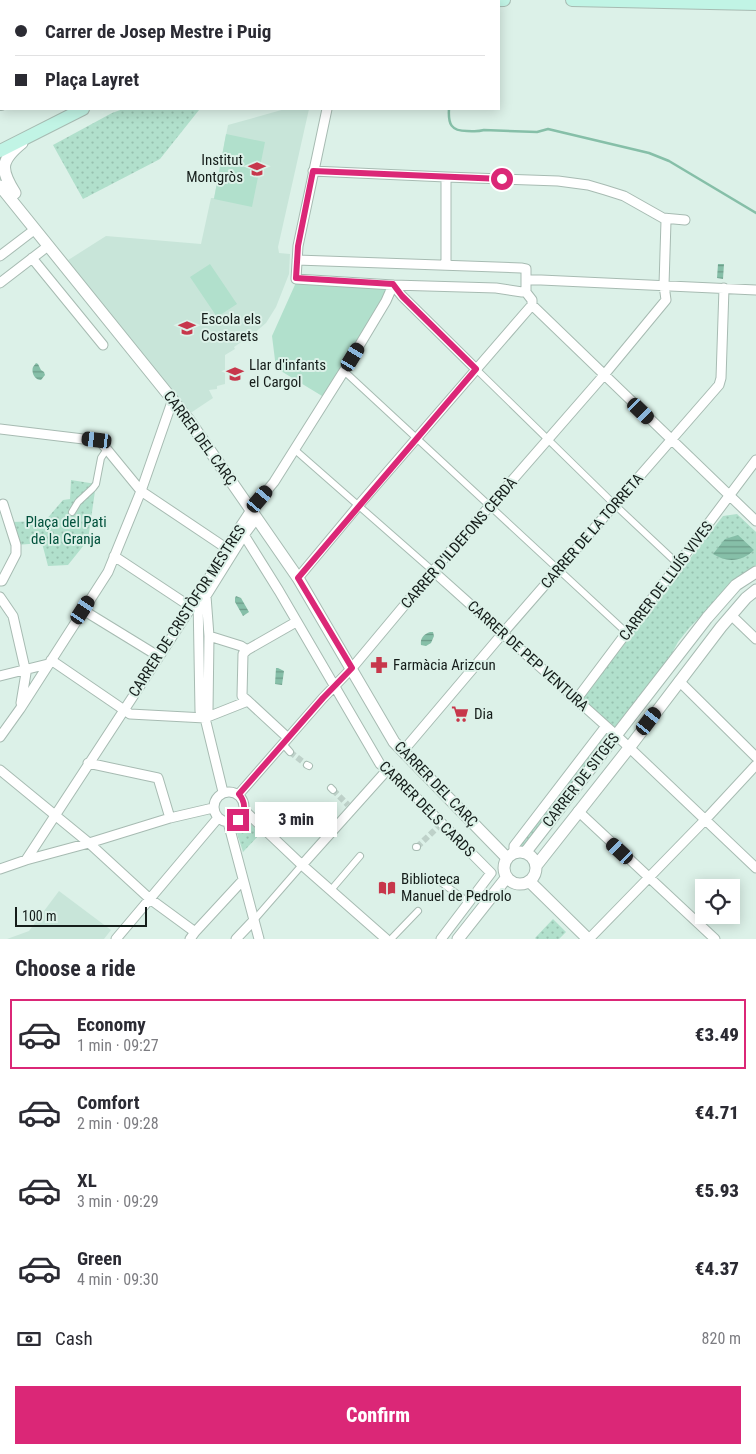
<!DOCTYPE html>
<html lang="en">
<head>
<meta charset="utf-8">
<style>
  body { margin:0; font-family:"Roboto Condensed",sans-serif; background:#f2f2f3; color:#2b2b33; height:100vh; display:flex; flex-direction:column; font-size:19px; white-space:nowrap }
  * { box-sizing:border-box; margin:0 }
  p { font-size:16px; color:#7c7c81 }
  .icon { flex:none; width:28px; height:28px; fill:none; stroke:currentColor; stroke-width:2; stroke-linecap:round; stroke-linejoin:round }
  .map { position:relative; height:939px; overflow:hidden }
  .side { display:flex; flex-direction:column; background:#fff; flex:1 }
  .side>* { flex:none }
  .guide { position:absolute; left:0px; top:0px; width:500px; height:110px; box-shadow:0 2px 12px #0003; display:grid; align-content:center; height:110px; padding:0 15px; background:#fff }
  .tools { position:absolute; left:695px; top:879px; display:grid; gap:10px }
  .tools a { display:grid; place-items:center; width:45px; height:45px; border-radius:0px; background:#fff; box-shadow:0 2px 12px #0003; font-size:25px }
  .scale { position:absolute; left:15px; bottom:12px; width:132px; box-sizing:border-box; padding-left:5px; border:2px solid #151d1a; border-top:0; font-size:14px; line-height:18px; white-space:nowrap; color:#151d1a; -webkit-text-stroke:4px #dcf1e8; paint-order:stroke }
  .end { position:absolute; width:22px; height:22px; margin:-11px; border:6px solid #db2777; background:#fff; box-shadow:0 0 0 2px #fff }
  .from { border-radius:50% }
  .bubble { position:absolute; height:35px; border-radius:0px; background:#fff; box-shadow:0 2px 12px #0003; font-size:16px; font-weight:800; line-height:35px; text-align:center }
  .car { position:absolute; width:15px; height:30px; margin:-15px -8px; border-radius:6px; box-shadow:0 0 4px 1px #0007; background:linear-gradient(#222 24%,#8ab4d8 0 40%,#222 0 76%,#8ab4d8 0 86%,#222 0) }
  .guide b { display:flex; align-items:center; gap:18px; height:48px; font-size:19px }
  .guide b+b { border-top:1px solid #e1e1e2 }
  .guide i { width:12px; height:12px; background:#2b2b33 }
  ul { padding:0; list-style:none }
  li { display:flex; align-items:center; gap:15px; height:70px; margin:0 10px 8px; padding:0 5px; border:2px solid transparent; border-radius:0px }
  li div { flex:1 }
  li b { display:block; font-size:19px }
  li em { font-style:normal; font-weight:800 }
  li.current { border-color:#db2777 }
  li>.icon { width:45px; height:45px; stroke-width:1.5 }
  h2 { padding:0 15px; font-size:22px; line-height:60px }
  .pay { display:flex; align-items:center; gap:12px; height:55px; padding:0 15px; font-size:19px }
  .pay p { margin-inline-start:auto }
  .cta { display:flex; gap:10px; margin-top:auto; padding:10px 15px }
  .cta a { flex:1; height:58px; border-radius:0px; background:#db2777; color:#fff; font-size:20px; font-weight:800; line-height:58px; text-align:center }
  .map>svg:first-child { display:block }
  .built { fill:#c8e5d9 }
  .grass { fill:#b1e0cc }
  .park { fill:url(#park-dots) }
  .water { fill:url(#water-rules) }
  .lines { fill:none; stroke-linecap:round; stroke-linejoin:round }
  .stream { stroke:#86bfa8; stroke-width:2.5 }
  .pedestrian-tunnel { stroke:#bed1c9; stroke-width:6; stroke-dasharray:6 3; stroke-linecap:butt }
  .pedestrian-casing { stroke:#a7bbb2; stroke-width:8 }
  .minor-casing { stroke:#a7bbb2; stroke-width:11 }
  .tertiary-casing { stroke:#a7bbb2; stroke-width:13 }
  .secondary-casing { stroke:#a7bbb2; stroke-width:14 }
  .pedestrian { stroke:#fff; stroke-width:6 }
  .minor { stroke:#fff; stroke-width:9 }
  .tertiary { stroke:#fff; stroke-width:11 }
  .secondary { stroke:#c1f4e5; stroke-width:12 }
  .route { stroke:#db2777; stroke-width:6 }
  .labels { text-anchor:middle; stroke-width:4; stroke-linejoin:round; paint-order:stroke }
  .poi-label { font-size:15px; fill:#151d1a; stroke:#dcf1e8; text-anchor:start }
  .street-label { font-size:15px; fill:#151d1a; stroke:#dcf1e8 }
  .park-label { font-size:15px; fill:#01513c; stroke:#dcf1e8 }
</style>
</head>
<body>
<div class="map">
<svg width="756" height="939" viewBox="0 0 756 939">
  <defs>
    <pattern id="park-dots" width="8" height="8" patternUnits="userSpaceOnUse" patternTransform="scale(1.25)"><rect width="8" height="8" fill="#b1e0cc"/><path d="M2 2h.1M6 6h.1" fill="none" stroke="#97c0af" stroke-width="1.8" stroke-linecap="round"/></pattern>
    <pattern id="water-rules" width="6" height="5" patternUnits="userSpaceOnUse" patternTransform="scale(1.25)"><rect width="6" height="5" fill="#86bfa8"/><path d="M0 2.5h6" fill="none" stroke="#6c9b88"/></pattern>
  </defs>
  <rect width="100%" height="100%" fill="#dcf1e8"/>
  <path class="built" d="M285 109H309L278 247 279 253 290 254 289 274 276 307 266 323 253 334 234 347 235 349 225 355V384L217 386V389L209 390 213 398 186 416 62 264 106 236 201 244 211 198H214L228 125Z
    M59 891 111 930 104 939H7L29 931Z"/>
  <path class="grass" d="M226 134 265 142 252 207 214 199Z
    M210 264 237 304 217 317 190 277Z
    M298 278 393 285 327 399 276 368 272 336Z"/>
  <path class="park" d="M123 109H199V110L160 159 83 199 53 145 112 113Z
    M71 480 96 484 88 540 68 565 48 566 42 543 16 545 11 522 45 521 63 500 70 499Z
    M737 514 756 532V565L742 575 690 627 678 642 665 666 614 730 580 700 723 516Z
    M606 730 611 734 523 849H515Z
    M247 820 260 834 243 852 236 830 242 827Z
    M553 919 566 932 559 939H536L535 938Z"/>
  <path class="water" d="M718 264H724L723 279 717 278Z
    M36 363 38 364 41 370 44 372 45 375 41 380C35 380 31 373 33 367Z
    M738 535 754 550C742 562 727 563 713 554L725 539Z
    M236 596 241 598 249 612 243 616 235 602V598Z
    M430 632H433L434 636 431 643 426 646 421 645C420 638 424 634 430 632Z
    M276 668H278L284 671 282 685 275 684Z"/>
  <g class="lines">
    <path class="stream" d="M371 0 376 1
      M449 109C448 124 451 131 467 131 474 131 477 132 484 130L537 132 548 129 649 153 669 161 756 213"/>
    <path class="pedestrian-tunnel" d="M290 752 307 765
      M333 790 348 805
      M417 847 438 827"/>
    <g class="pedestrian-casing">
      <path id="pedestrian" d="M476 369 615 505 679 565
        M344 371 627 633
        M294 449 433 571
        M72 512 78 502 93 488 96 484 101 458 107 449
        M283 744 290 752
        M307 765 309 766
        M331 788 333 790
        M416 847H417
        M442 883 468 902
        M331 890 360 856
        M254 920 302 865
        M391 939 418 911"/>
    </g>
    <g class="minor-casing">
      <path id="minor" d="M313 171 446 177 558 181 588 185 605 190 624 196 663 218 685 220
        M0 256 34 230
        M32 258 103 345
        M297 260 521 268 526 269V290L525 291 522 292 496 288 393 285 296 279 298 246 327 109
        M446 265V177
        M527 280H541L756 290
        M0 283 48 246
        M393 285 402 296 476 369
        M525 291 532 300V305L756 521
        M0 429 100 441 141 491 226 548
        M244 535 279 591 380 764 388 769 491 873 441 939
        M114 556 191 607
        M433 571 616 735 756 868
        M298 578 358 506 532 305
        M0 581H2L16 554V545L3 504
        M0 597 13 616 26 673 21 703
        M198 597 200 711 205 718 223 792
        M83 610 158 656
        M731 615 756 639
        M209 636 241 646 247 650 296 622
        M247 650 243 654 242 696 248 701
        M51 660 130 714 205 718 248 701 288 738
        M0 676 48 664
        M679 681 756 757
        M576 700 756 460
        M205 718 208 711 209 636 206 596 244 535 256 519
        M0 737 20 709 108 572 141 491 173 399
        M403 751 503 633 719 385 721 378 724 288
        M88 763 158 778 170 818
        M0 770 89 843 150 899 195 932
        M214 807a15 15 0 1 1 30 0a15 15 0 1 1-30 0Z
        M239 794 323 698 352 668 433 571 604 375 666 300 664 285 666 221 665 219
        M244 810 302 865 386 939
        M578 811 715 939
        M228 822 259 939
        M514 853V846L606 726
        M26 860 198 597 226 548 251 510 274 482 344 371 386 301 393 285
        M302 865 388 769
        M0 869 26 860 89 843 170 818 213 808
        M116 939 218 818
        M190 939 195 932 243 880
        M236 939 254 920
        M589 939 705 820 756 765"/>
    </g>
    <g class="tertiary-casing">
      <path id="tertiary" d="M0 186 188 419 298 578 394 742 507 858
        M15 193C0 169 0 161 22 143
        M504 868a16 16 0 1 1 32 0a16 16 0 1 1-32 0Z
        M525 853 707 618 736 585 756 572
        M536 866 629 748 721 627 746 598 756 590
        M529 881 588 939
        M458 939 507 877"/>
    </g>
    <g class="secondary-casing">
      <path id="secondary" d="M572 0 756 4
        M470 1 504 0
        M0 76H1
        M0 104H1
        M0 151 83 109"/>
    </g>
    <use href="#pedestrian" class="pedestrian"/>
    <use href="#minor" class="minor"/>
    <use href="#tertiary" class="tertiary"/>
    <use href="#secondary" class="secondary"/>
  </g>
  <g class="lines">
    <path class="route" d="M238 820C246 811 246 803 239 794L323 698 352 668 298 578 476 369 402 296 393 284 296 278 298 246 313 171 502 179"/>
  </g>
  <defs>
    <g id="school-bare" transform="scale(1.35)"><path d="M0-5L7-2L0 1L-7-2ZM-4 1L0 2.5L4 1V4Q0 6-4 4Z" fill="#c7374b" stroke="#dcf1e8" stroke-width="2.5" paint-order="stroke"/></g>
    <g id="pharmacy-bare" transform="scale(1.35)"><path d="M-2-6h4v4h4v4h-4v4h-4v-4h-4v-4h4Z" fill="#c7374b" stroke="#dcf1e8" stroke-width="2.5" paint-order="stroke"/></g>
    <g id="supermarket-bare" transform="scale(1.35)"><path d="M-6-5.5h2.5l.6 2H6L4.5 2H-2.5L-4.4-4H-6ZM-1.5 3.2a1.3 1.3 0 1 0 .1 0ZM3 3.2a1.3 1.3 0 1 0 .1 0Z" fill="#c7374b" stroke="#dcf1e8" stroke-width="2.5" paint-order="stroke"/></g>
    <g id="library-bare" transform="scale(1.35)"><path d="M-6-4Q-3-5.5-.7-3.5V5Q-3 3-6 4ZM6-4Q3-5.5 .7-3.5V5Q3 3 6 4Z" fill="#c7374b" stroke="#dcf1e8" stroke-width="2.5" paint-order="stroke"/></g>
  </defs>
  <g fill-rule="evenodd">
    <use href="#school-bare" x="257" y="169"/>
    <use href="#school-bare" x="187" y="328"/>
    <use href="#school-bare" x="235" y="374"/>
    <use href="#pharmacy-bare" x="379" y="665"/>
    <use href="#supermarket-bare" x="460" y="714"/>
    <use href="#library-bare" x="387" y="888"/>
  </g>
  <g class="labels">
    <g class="poi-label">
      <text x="243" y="165" text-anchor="end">Institut<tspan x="243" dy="17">Montgròs</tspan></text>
      <text x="201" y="324">Escola els<tspan x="201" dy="17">Costarets</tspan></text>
      <text x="249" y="370">Llar d'infants<tspan x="249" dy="17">el Cargol</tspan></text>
      <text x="393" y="670">Farmàcia Arizcun</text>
      <text x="474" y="719">Dia</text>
      <text x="401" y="884">Biblioteca<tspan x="401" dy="17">Manuel de Pedrolo</tspan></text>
    </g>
    <g class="street-label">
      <text transform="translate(200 438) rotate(54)" y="5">CARRER DEL CARÇ</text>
      <text transform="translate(592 531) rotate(-49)" y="5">CARRER DE LA TORRETA</text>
      <text transform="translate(459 543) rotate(-49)" y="5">CARRER D'ILDEFONS CERDÀ</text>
      <text transform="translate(666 581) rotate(-53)" y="5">CARRER DE LLUÍS VIVES</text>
      <text transform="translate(187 611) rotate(-57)" y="5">CARRER DE CRISTÒFOR MESTRES</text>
      <text transform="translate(528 656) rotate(42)" y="5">CARRER DE PEP VENTURA</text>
      <text transform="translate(581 780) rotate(-52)" y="5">CARRER DE SITGES</text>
      <text transform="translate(436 784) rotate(46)" y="5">CARRER DEL CARÇ</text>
      <text transform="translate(427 809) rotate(45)" y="5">CARRER DELS CARDS</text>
    </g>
    <g class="park-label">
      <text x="66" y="527">Plaça del Pati<tspan x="66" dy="17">de la Granja</tspan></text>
    </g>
  </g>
</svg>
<div class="tools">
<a><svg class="icon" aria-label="locate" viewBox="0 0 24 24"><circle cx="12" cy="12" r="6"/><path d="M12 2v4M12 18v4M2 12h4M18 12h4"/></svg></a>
</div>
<div class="scale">100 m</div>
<i class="end from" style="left:502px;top:179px"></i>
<i class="end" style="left:238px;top:820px"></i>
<div class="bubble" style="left:255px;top:802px;width:82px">3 min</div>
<i class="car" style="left:353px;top:357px;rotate:31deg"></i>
<i class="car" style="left:641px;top:411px;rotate:134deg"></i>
<i class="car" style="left:97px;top:440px;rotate:277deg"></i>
<i class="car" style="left:260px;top:499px;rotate:40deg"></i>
<i class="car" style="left:83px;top:610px;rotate:33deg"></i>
<i class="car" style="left:649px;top:721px;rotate:37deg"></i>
<i class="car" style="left:620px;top:851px;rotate:313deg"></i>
<div class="guide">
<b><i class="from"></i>Carrer de Josep Mestre i Puig</b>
<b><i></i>Plaça Layret</b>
</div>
</div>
<section class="side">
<h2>Choose a ride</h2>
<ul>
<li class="current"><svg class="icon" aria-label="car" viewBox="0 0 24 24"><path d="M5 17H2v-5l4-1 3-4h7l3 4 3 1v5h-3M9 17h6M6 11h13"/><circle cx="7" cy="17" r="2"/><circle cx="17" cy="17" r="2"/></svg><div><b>Economy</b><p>1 min · 09:27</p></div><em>€3.49</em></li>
<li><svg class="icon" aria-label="car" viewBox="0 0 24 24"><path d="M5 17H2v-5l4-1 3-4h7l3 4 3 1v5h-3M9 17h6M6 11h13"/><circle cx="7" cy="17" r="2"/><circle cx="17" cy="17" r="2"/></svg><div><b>Comfort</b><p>2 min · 09:28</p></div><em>€4.71</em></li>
<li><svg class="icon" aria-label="car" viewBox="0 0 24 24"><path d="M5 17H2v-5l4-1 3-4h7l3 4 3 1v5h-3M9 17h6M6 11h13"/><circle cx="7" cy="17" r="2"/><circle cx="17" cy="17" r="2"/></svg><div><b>XL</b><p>3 min · 09:29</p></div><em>€5.93</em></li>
<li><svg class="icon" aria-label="car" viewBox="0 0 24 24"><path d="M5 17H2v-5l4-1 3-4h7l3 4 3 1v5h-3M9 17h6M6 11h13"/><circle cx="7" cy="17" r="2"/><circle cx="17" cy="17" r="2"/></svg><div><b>Green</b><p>4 min · 09:30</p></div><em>€4.37</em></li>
</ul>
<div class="pay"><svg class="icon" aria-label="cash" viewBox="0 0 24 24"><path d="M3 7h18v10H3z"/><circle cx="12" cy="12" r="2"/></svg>Cash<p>820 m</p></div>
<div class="cta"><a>Confirm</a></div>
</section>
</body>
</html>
